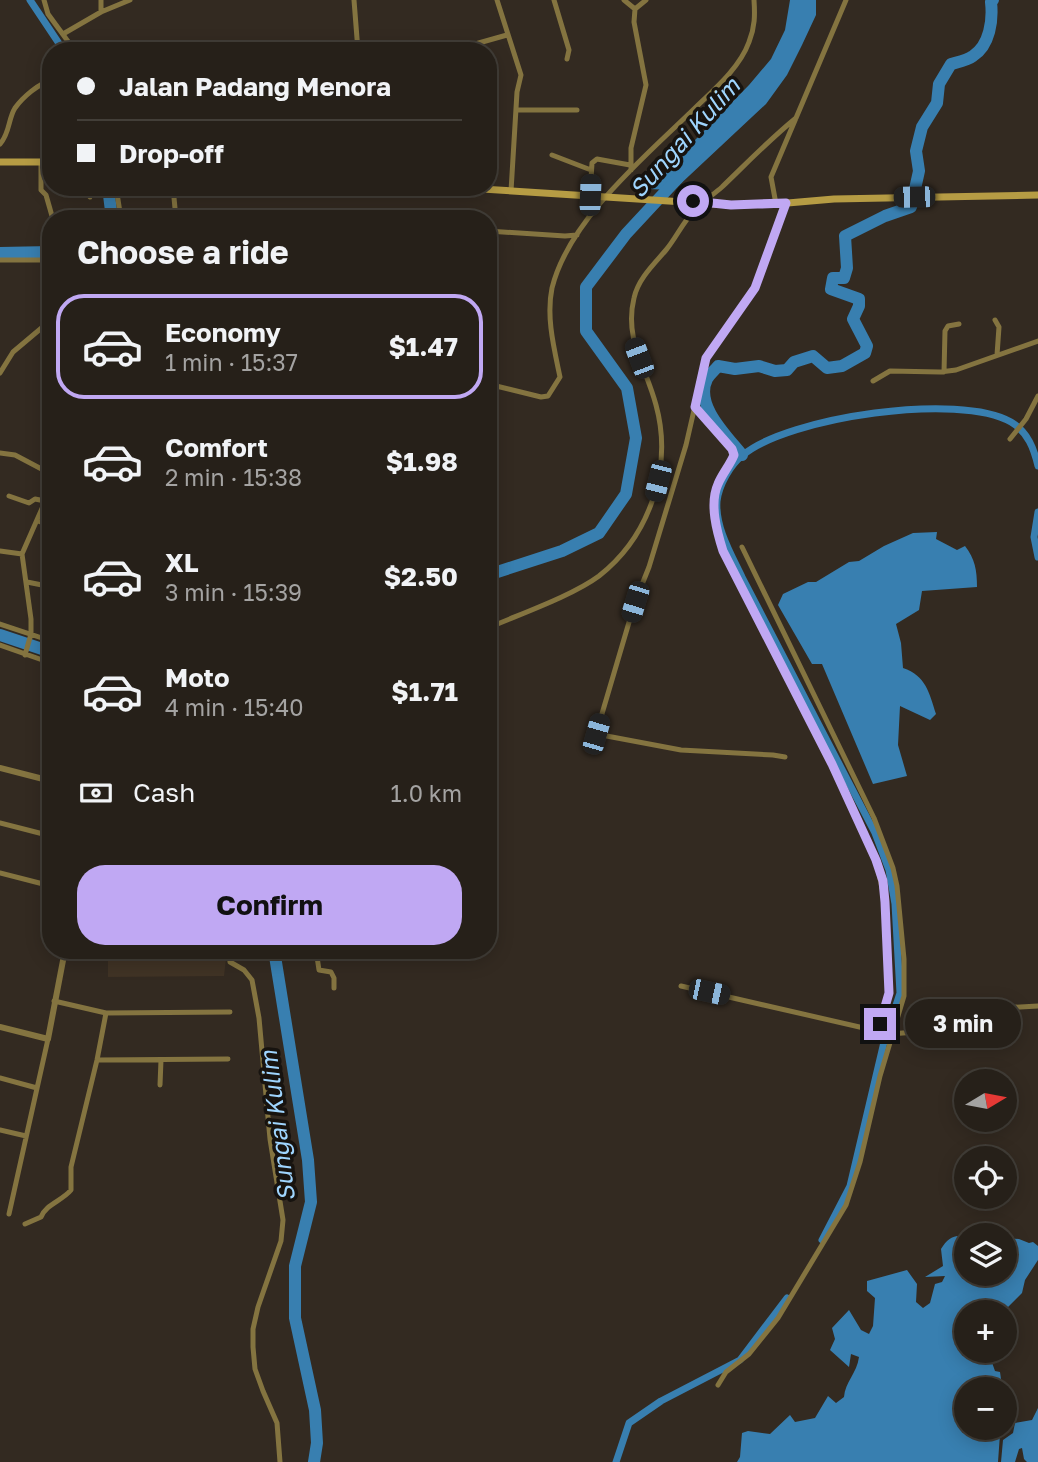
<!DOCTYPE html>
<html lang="en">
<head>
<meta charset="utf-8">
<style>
  body { margin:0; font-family:"Golos Text",sans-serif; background:#2e2822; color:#f1f3f6; height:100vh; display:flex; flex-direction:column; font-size:26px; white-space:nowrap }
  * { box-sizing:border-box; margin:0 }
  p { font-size:23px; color:#a4a3a2 }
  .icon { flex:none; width:38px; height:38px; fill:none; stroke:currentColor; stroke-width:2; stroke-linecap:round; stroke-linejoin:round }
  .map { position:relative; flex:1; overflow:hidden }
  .details { position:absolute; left:42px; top:210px; width:455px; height:749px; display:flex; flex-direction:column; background:#262019; border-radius:28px; box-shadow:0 4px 18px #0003,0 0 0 2px #423e38 }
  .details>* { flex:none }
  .hud { position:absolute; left:42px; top:42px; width:455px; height:154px; border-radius:28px; box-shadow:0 4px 18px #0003,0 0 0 2px #423e38; display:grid; align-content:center; height:154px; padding:0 35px; background:#262019 }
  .needle { width:46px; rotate:80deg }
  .fabs { position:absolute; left:954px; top:1069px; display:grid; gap:14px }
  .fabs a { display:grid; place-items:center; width:63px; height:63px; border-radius:50%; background:#262019; box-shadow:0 4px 18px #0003,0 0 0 2px #423e38; font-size:35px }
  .end { position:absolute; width:32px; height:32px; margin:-16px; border:9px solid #c0a8f3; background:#111; box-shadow:0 0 0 4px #111 }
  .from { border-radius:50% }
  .bubble { position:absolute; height:49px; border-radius:24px; background:#262019; box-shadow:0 4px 18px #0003,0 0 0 2px #423e38; font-size:23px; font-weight:700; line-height:49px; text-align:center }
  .car { position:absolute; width:21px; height:42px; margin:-21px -10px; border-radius:9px; box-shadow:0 0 5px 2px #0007; background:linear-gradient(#222 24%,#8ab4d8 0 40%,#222 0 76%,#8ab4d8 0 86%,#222 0) }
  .hud b { display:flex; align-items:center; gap:24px; height:66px; font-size:26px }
  .hud b+b { border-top:2px solid #423e38 }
  .hud i { width:18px; height:18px; background:#f1f3f6 }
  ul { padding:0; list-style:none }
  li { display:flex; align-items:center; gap:21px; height:105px; margin:0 14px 10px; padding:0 21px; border:4px solid transparent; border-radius:28px }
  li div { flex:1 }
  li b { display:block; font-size:26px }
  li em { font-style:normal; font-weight:700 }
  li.selected { border-color:#c0a8f3 }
  li>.icon { width:63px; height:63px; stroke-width:1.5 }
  h2 { padding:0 35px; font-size:32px; line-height:84px }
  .pay { display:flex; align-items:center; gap:18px; height:77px; padding:0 35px; font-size:26px }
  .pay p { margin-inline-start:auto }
  .primary-button { display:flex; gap:14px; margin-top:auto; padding:14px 35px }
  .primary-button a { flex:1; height:80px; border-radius:28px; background:#c0a8f3; color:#111; font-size:28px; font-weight:700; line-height:80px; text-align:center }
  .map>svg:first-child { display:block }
  .built { fill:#403325 }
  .water { fill:#387fb0 }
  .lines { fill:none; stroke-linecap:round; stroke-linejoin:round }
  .canal { stroke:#387fb0; stroke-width:7 }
  .river { stroke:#387fb0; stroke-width:12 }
  .minor { stroke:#847440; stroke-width:5 }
  .tertiary { stroke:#847440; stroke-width:6 }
  .secondary { stroke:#b69c44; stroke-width:7 }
  .route { stroke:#c0a8f3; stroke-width:9 }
  .labels { text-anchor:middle; stroke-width:7; stroke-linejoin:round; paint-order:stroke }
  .water-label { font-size:24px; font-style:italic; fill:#9fd5fe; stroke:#17130f }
</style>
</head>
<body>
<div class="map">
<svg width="1038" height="1462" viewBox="0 0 1038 1462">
  <rect width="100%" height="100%" fill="#332a21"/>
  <path class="built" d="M108 950H227L224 976 108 977Z"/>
  <path class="water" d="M790 0H816V15L802 45 787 75 766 104 674 190 647 189 749 85 771 59 785 30Z
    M937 532 936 539 957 550 965 546C975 559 977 570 977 587L922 591 919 610 896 624 901 643 903 668C926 676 929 692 936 714L930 720 900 706 898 745 907 776 873 784 822 664H812L778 605 783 594 808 582H816L849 562 859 561 884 546 913 533Z
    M1001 1231 1007 1238 1019 1239 1029 1243 1033 1242 1038 1246V1260L1025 1280 1022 1293 1003 1312H966V1351H988L995 1371 1000 1372 1002 1386 989 1389 966 1390V1428H986L987 1433 1000 1434 998 1462H737L740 1457 742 1433 748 1431 770 1434 790 1415 795 1422 815 1418 828 1396 836 1403 844 1397C845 1382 857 1373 859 1357L851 1354 849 1367 830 1350 835 1339 832 1328 849 1310 861 1330 869 1334 873 1326 875 1298 867 1291V1281L907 1270 917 1284 916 1302 923 1308 930 1303 935 1284 942 1282 945 1276 925 1277 943 1266 941 1249C947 1240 952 1235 963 1236L966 1247 958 1256 966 1258V1274H1004V1236L988 1235 993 1232Z
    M1038 1408V1462H1027L1024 1459 1022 1448 1019 1449 1015 1462H1001L1003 1440 1013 1433 1015 1423 1032 1420Z"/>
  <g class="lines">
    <path class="canal" d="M30 0 64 51
      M1038 512 1034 537 1038 557
      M822 1240 850 1186 884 1042 900 993 895 904 889 870 875 833 742 577C731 554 715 527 717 501 719 485 730 465 743 455 788 417 960 392 1011 422 1028 432 1034 449 1038 466
      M616 1462 629 1423 661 1401 740 1360 787 1298"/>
    <path class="river" d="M108 187 112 219
      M0 253 51 252
      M742 455C727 436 694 405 707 379 710 374 715 370 718 366L735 369 759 366 775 371 787 370 794 362 813 356 827 368 842 366 865 353 867 346 853 319 859 306V299L831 289 833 278H844L847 268 845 236 885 216 911 207 919 171 916 151 922 127 937 103 939 84 951 64C958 62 968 60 973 56 990 45 993 20 991 2L993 0
      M488 575 562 551 599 533 626 494 636 438 627 388 586 331V287L626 234 678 178
      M0 635 51 652
      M274 950 308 1160 311 1202 295 1266V1318L315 1410 317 1443 314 1462"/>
    <path class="minor" d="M44 0 48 14 75 51
      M101 0V12
      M354 0 358 51
      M497 0 521 75 517 92 511 191
      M554 0 569 50 567 59
      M624 0 635 9
      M63 34 101 12 130 0
      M468 46 507 35
      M516 110H577
      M0 144C10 133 8 119 15 108 23 97 39 83 51 81
      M552 155 591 170
      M41 162V190L46 195 52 216
      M631 170V148L646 85 634 22 635 9 646 0
      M116 187 121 219
      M173 187 176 219
      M590 195 592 163 597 159 630 165
      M90 197 93 187
      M776 204 771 177 846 0
      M414 213 430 219
      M488 231 565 236 577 235
      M0 260H51
      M995 320 999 327 997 355
      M944 372 945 331 948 326 959 324
      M0 373 13 352 51 320
      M873 381 890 371 940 372 956 370 1038 341
      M488 384 541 397 548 396 560 377C554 348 546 317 552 288 569 219 647 155 696 107 716 88 740 67 749 42 755 27 755 15 754 0
      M695 407 732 449 734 455C730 465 722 474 718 484 709 504 717 532 723 551L832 764 876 860 885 902 889 993 878 1031
      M1010 439 1026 419 1038 396
      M0 453 15 455 51 474
      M9 496 29 503 35 499 45 501
      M38 521 51 526
      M0 551 22 554
      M27 582 42 585 51 595
      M0 624 51 641
      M488 628C520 614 572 596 599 576 650 536 673 467 656 405 646 367 624 339 634 298 638 279 654 264 666 250 676 238 683 222 694 211 702 202 713 195 722 187 746 164 770 139 796 118
      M0 645 51 663
      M25 655 31 634V619L22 554 51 488
      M785 757 773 755 681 750 596 734 635 602 649 567 686 445 706 358 756 287 786 203
      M0 823 51 836
      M0 873 51 886
      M229 950 230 962 244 970 252 980 259 1018 270 1139 283 1220 281 1241 258 1307 253 1329V1347L255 1369 263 1391 277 1423 280 1462
      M316 950 319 970 331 972 334 978V988
      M681 986 890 1034 916 1032 936 1026 963 1010 1038 1006
      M54 1001 106 1013 230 1012
      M97 1060 228 1059
      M0 1078 37 1088
      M160 1085 161 1060
      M0 1130 26 1136
      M9 1214 48 1039
      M25 1224 41 1217C46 1204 62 1201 71 1190V1167L97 1060 106 1013
      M718 1385 726 1372 749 1354 778 1318 846 1205 860 1162 880 1076 904 996V959L897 886 893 868 874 818 742 547"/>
    <path class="tertiary" d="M0 768 51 781
      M0 1027 48 1039 65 950"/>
    <path class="secondary" d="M0 162H51
      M450 187 731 205 776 204 834 199 1038 195"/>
  </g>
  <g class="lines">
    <path class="route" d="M693 201 731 205 786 203 755 288 706 358 695 407 732 449 734 455C730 465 722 474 718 484 709 504 717 532 723 551L832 764 876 860 883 881 885 902 889 993 880 1024"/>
  </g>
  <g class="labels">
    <g class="water-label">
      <text transform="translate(685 138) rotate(-48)" y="8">Sungai Kulim</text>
      <text transform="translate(278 1126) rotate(-97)" y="8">Sungai Kulim</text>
    </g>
  </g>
</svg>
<div class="fabs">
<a><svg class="needle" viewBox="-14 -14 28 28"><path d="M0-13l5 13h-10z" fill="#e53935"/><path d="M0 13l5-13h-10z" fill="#a4a3a2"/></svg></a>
<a><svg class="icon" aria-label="locate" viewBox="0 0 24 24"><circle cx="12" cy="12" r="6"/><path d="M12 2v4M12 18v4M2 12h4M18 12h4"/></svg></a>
<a><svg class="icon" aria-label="layers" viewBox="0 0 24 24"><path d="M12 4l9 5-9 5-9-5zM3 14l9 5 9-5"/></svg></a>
<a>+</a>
<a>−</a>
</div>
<i class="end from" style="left:693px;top:201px"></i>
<i class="end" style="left:880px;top:1024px"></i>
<div class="bubble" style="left:905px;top:999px;width:116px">3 min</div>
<i class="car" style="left:590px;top:195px;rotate:2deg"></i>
<i class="car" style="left:914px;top:197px;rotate:269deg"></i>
<i class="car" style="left:639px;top:358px;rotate:339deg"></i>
<i class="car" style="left:658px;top:481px;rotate:194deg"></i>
<i class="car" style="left:635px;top:602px;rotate:197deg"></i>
<i class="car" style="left:596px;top:734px;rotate:16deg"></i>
<i class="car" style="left:709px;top:992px;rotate:102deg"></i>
<div class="hud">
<b><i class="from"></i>Jalan Padang Menora</b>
<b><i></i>Drop-off</b>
</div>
<section class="details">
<h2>Choose a ride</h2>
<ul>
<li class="selected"><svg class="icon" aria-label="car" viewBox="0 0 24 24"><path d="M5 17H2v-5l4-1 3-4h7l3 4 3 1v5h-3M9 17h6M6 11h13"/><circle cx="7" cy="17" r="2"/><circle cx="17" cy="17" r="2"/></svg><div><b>Economy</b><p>1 min · 15:37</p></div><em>$1.47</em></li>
<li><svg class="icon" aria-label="car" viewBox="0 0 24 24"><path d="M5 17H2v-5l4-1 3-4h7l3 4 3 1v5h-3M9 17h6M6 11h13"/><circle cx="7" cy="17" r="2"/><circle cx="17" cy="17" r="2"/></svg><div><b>Comfort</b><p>2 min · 15:38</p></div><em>$1.98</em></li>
<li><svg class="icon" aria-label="car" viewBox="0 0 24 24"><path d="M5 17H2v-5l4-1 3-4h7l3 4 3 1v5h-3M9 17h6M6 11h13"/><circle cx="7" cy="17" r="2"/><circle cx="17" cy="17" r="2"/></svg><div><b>XL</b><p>3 min · 15:39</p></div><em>$2.50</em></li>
<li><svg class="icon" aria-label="car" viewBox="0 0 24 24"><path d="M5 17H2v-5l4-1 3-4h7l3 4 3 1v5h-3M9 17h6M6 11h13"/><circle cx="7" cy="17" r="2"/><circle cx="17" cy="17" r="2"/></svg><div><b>Moto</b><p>4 min · 15:40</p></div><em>$1.71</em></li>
</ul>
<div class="pay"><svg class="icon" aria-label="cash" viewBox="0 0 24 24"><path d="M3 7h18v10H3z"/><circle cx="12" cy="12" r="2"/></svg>Cash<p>1.0 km</p></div>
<div class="primary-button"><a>Confirm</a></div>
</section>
</div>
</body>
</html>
